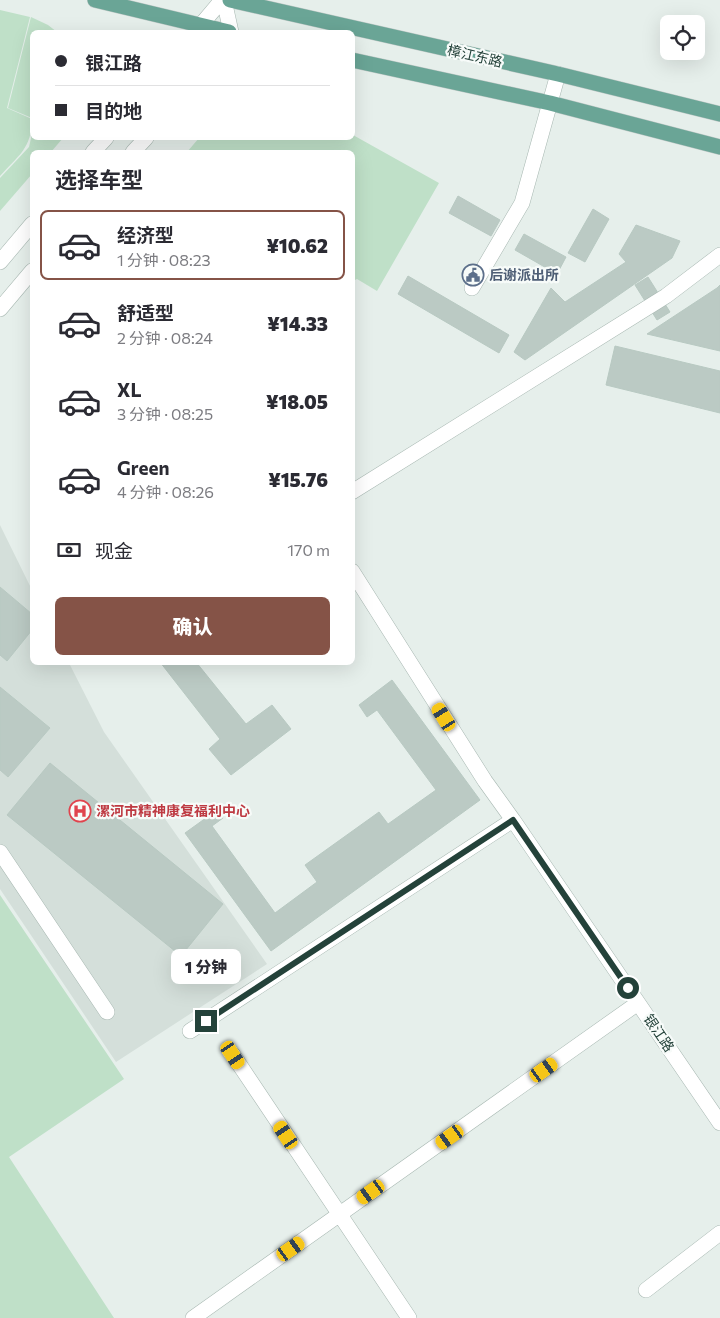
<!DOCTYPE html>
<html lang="zh">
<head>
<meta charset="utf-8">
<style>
  body { margin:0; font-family:Commissioner,"Noto Sans SC",sans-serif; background:#f2f2f3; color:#2b2b33; height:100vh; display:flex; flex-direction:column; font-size:19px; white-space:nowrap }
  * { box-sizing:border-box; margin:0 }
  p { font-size:16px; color:#7c7c81 }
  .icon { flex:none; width:28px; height:28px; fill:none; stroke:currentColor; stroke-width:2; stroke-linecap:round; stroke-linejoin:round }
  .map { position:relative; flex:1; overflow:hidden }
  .sheet { position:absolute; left:30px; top:150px; width:325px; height:515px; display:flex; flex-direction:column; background:#fff; border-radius:8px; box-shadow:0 5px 20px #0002 }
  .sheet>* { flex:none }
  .banner { position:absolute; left:30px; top:30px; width:325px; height:110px; border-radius:8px; box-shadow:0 5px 20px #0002; display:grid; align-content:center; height:110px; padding:0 25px; background:#fff }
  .buttons { position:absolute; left:660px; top:15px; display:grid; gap:10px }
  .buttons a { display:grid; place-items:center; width:45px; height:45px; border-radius:8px; background:#fff; box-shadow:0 5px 20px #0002; font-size:25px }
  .end { position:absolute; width:22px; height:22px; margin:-11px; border:6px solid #24423a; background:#fff; box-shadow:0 0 0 2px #fff }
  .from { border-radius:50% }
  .bubble { position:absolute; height:35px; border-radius:8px; background:#fff; box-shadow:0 5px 20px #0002; font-size:16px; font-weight:800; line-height:35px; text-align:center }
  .car { position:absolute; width:15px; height:30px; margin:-15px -8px; border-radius:6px; box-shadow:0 0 4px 1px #0007; background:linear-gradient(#f5c518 24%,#345 0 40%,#f5c518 0 76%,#345 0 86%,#f5c518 0) }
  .banner b { display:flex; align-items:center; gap:18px; height:48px; font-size:19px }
  .banner b+b { border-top:1px solid #e1e1e2 }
  .banner i { width:12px; height:12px; background:#2b2b33 }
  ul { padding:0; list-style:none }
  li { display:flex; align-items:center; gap:15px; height:70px; margin:0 10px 8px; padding:0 15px; border:2px solid transparent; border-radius:8px }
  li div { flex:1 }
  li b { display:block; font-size:19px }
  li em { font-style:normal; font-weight:800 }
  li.current { border-color:#855347 }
  li>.icon { width:45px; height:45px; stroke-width:1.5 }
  h2 { padding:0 25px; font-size:22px; line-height:60px }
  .pay { display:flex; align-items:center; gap:12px; height:55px; padding:0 25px; font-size:19px }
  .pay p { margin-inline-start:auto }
  .button { display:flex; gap:10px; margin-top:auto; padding:10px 25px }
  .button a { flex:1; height:58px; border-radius:8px; background:#855347; color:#fff; font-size:20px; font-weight:800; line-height:58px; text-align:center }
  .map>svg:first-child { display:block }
  .built { fill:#d4dfda }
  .green { fill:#bfe0c8 }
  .building { fill:#bbcac4; stroke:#b8c9c2 }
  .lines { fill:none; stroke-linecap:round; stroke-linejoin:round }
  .minor-casing { stroke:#a8b8b2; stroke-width:16 }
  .tertiary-casing { stroke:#a8b8b2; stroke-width:16 }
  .primary-casing { stroke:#c2cac8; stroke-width:16 }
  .minor { stroke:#fff; stroke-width:15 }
  .tertiary { stroke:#fff; stroke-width:15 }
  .primary { stroke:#6aa596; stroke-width:15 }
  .route { stroke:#24423a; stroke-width:6 }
  .labels { text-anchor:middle; stroke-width:4.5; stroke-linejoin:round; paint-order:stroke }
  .street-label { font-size:14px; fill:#24423a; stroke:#f7fbf9 }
  .service-label { font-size:14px; font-weight:bold; fill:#4e5e75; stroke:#f7fbf9; text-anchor:start }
  .health-label { font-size:14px; font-weight:bold; fill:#be3a42; stroke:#f7fbf9; text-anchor:start }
</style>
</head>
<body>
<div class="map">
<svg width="720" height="1318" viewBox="0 0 720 1318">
  <rect width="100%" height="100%" fill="#e6efeb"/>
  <path class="built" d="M0 525 32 590V662L69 663 104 732 267 964 116 1062 0 889Z"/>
  <path class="green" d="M0 10 30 17 7 108 32 119C32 148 18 156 0 176Z
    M31 17 48 25 57 32H32V118L8 108Z
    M32 134V138H63L51 152H32V174L0 211V178L29 147Z
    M353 135 439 183 377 291 357 279 353 281 352 152H187L199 138H352Z
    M0 895 124 1079 9 1157 114 1318H0Z"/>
  <path class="building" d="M458 196 500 220 491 236 449 213Z
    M593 209 609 219 585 262 568 253Z
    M636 225 680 241 672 258 525 360 514 352 551 288 565 302 626 262 619 254Z
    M524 234 566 257 557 274 515 250Z
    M408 276 509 335 499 353 398 294Z
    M648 277 670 312 657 320 635 285Z
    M720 285V351L647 334 717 288Z
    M615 346 720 371V413L606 385Z
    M0 587 32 614V630L7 661 0 655Z
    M160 662H196L246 724 272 705 291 729 231 775 209 749 220 739Z
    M392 680 480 800 271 951 185 833 217 810 223 818 212 826 275 913 317 882 305 865 379 812 388 824 436 790 377 710 367 717 359 705Z
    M0 687 50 728 8 777 0 770Z
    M50 763 223 904 181 956 7 815Z"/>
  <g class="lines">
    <g class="minor-casing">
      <path id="minor" d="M472 288 522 203 558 74
        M352 492 666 296 720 255
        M352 571 485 781 513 820 720 1123
        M0 852 107 1012
        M190 1031 513 820
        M233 1055 409 1318
        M646 1290 720 1233
        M193 1318 638 1003"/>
    </g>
    <g class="tertiary-casing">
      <path id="tertiary" d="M224 0 231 32
        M195 32 222 0
        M93 152 106 138
        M133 152 146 138
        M0 262 32 224
        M0 309 32 271"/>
    </g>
    <g class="primary-casing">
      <path id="primary" d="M95 0 229 32
        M230 0 558 74 720 114
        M352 60 550 103 720 147"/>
    </g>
    <use href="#minor" class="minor"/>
    <use href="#tertiary" class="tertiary"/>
    <use href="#primary" class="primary"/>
  </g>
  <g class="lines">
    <path class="route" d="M206 1021 513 820 628 988"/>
  </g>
  <defs>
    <g id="civic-ring" transform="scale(1.125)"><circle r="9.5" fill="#f7fbf9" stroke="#5c6f8a" stroke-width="1.5"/><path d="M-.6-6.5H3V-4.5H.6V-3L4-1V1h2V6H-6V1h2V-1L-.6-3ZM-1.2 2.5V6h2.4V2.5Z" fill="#5c6f8a"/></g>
    <g id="hospital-ring" transform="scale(1.125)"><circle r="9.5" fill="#f7fbf9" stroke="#e0444e" stroke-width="1.5"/><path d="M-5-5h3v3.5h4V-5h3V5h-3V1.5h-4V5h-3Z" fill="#e0444e"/></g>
  </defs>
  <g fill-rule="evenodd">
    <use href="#civic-ring" x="473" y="275"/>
    <use href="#hospital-ring" x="80" y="811"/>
  </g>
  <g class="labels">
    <g class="street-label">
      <text transform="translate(475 56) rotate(13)" y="5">樟江东路</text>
      <text transform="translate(659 1033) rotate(56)" y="5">银江路</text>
    </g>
    <g class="service-label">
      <text x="489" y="280">后谢派出所</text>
    </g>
    <g class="health-label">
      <text x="96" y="816">漯河市精神康复福利中心</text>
    </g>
  </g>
</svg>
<div class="buttons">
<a><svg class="icon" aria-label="locate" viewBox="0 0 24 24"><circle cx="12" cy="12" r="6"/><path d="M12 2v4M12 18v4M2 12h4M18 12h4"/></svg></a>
</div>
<i class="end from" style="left:628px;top:988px"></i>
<i class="end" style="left:206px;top:1021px"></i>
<div class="bubble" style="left:171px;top:949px;width:70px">1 分钟</div>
<i class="car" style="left:444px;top:717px;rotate:328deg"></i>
<i class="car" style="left:233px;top:1055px;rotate:146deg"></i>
<i class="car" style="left:544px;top:1070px;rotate:55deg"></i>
<i class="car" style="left:286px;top:1135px;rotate:326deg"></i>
<i class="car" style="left:450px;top:1137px;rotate:235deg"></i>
<i class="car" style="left:371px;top:1192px;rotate:235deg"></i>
<i class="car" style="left:291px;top:1249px;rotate:55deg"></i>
<div class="banner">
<b><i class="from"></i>银江路</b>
<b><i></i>目的地</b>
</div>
<section class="sheet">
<h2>选择车型</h2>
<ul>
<li class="current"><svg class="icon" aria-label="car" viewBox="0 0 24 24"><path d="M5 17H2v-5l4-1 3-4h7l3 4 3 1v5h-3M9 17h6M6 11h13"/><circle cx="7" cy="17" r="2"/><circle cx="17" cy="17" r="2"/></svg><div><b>经济型</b><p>1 分钟 · 08:23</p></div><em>¥10.62</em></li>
<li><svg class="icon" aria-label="car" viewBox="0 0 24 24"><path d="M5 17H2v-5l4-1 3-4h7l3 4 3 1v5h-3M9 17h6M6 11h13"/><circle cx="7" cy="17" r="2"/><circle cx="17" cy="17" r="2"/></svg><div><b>舒适型</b><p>2 分钟 · 08:24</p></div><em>¥14.33</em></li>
<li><svg class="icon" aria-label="car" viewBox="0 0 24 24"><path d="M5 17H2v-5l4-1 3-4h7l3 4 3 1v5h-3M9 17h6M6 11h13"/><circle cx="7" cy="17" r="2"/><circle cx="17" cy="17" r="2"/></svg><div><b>XL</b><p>3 分钟 · 08:25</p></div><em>¥18.05</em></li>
<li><svg class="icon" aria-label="car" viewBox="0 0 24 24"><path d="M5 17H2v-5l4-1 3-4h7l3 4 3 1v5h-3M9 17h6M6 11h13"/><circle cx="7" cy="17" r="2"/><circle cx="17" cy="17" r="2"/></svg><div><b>Green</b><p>4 分钟 · 08:26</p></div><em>¥15.76</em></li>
</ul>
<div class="pay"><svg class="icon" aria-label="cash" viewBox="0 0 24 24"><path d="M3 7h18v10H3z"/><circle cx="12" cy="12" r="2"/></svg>现金<p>170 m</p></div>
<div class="button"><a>确认</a></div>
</section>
</div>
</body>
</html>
